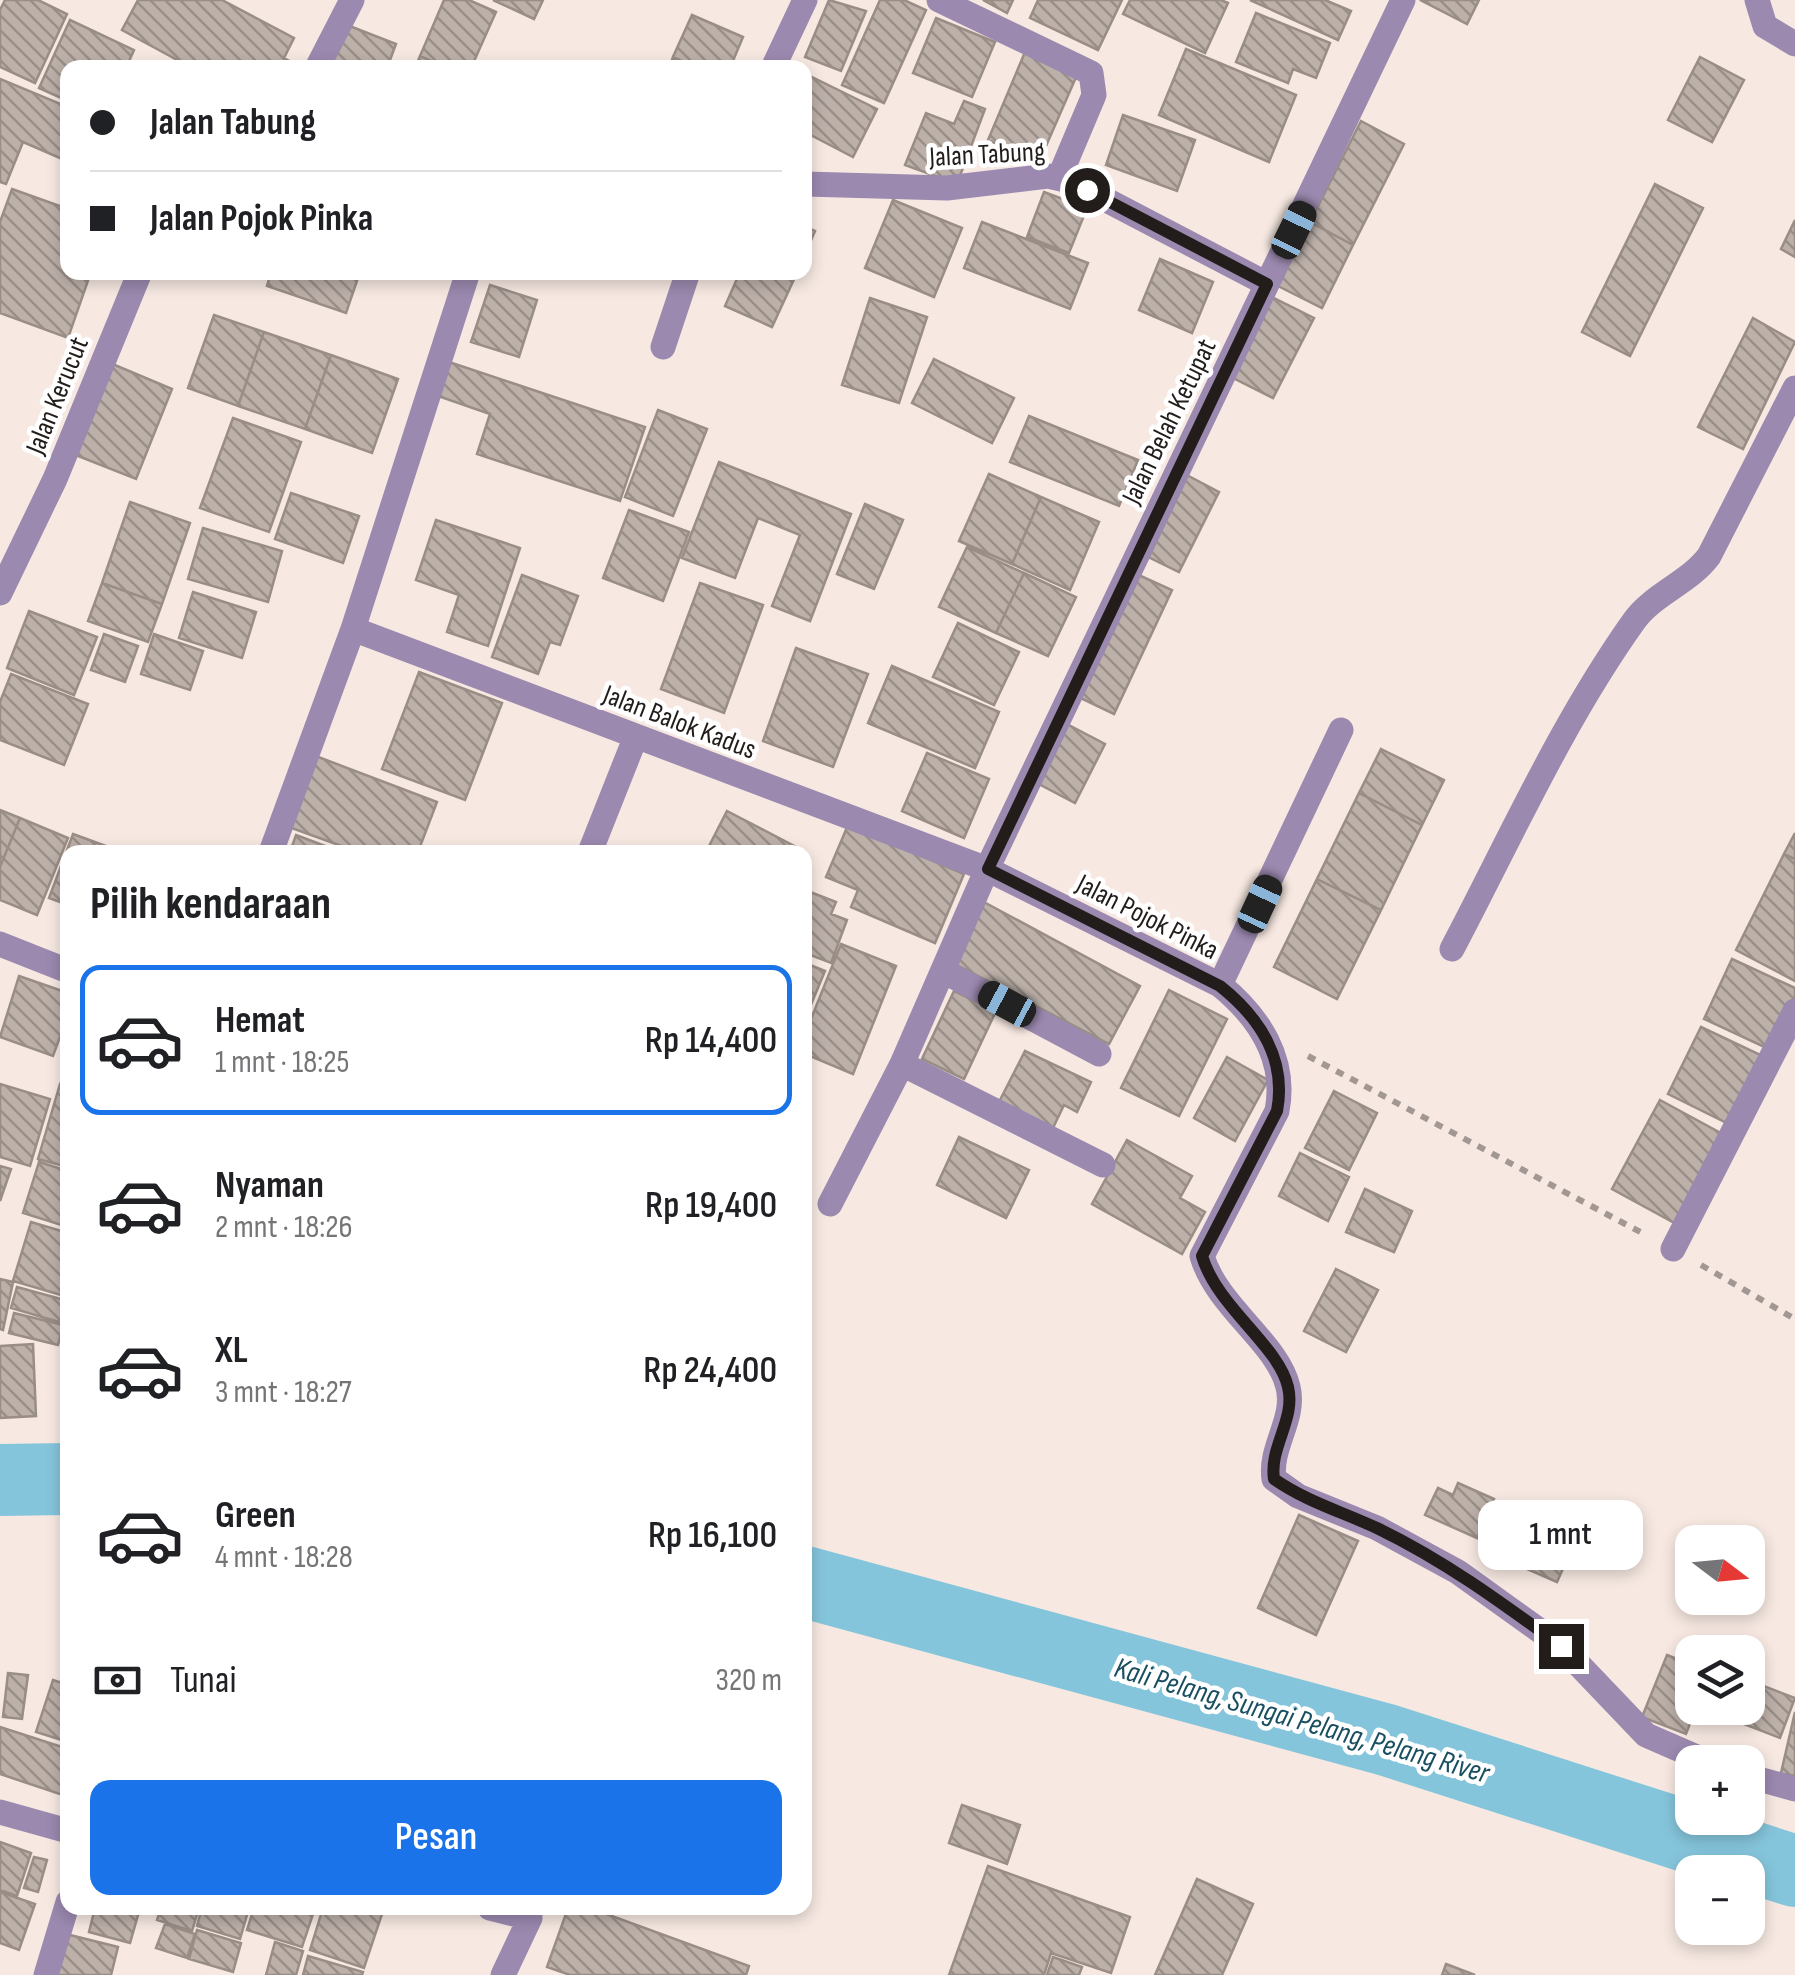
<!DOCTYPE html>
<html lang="id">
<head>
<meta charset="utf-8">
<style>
  body { margin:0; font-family:"Sofia Sans Condensed",sans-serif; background:#f2f2f2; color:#202124; height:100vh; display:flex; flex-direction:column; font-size:38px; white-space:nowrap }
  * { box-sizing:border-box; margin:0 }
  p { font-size:32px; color:#757577 }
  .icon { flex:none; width:55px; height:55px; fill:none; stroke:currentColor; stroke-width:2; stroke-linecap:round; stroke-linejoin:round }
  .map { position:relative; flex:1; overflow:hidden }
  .sheet { position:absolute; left:60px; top:845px; width:752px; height:1070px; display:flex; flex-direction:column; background:#fff; border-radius:20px; box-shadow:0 5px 15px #0003 }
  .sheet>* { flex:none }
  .guide { position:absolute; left:60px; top:60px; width:752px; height:220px; border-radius:20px; box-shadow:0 5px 15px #0003; display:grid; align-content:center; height:220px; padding:0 30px; background:#fff }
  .needle { width:65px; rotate:106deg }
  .controls { position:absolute; left:1675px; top:1525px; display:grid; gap:20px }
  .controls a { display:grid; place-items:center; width:90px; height:90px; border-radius:20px; background:#fff; box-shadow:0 5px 15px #0003; font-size:50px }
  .end { position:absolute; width:45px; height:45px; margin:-22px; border:12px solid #221d1b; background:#fff; box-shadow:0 0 0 5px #fff }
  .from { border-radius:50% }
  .bubble { position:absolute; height:70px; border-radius:20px; background:#fff; box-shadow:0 5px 15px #0003; font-size:32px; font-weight:600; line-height:70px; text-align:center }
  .car { position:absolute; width:30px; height:60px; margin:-30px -15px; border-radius:12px; box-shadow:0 0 8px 2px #0007; background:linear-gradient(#222 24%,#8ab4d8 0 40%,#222 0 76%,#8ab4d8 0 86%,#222 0) }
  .guide b { display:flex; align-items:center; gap:35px; height:95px; font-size:38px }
  .guide b+b { border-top:2px solid #e0e0e0 }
  .guide i { width:25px; height:25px; background:#202124 }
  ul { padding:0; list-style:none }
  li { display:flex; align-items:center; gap:30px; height:150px; margin:0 20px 15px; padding:0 10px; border:5px solid transparent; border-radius:20px }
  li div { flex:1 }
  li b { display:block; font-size:38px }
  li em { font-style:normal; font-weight:600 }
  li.on { border-color:#1a73e8 }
  li>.icon { width:90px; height:90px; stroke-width:1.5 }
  h2 { padding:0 30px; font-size:45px; line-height:120px }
  .pay { display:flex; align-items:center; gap:25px; height:110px; padding:0 30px; font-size:38px }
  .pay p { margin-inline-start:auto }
  .button { display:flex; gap:20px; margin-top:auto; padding:20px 30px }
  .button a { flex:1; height:115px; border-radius:20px; background:#1a73e8; color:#fff; font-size:40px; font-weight:600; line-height:115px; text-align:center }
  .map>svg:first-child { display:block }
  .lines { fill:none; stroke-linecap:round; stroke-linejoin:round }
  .river { stroke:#85c5dc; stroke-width:72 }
  .building { fill:url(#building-back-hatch); stroke:#998d86; stroke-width:2.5 }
  .path { stroke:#a29792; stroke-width:6; stroke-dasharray:8 8; stroke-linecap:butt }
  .minor { stroke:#9b89af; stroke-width:25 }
  .route { stroke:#221d1b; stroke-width:12 }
  .labels { text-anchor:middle; stroke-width:9; stroke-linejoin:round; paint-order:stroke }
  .street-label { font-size:28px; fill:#221d1b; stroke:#fff }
  .water-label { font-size:30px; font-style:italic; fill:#194f60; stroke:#fff }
</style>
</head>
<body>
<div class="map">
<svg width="1795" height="1975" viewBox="0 0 1795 1975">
  <defs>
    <pattern id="building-back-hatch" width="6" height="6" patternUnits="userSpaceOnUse" patternTransform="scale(2.5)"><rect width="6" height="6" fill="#bdb0a9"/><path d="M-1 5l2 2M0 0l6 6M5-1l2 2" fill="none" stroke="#998f89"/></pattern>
  </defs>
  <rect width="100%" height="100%" fill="#f7e9e2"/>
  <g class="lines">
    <path class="river" d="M0 1480 68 1479
      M805 1582 1387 1740 1795 1871"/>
  </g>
  <path class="building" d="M5 0H38L67 14 35 83 0 67V10Z
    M138 0H222L294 38 284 58 302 68H192L122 30Z
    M444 0H469L496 12 471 68H447L420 56Z
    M493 0H543L534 19Z
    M829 0 866 11 841 71 805 57Z
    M880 0H904L926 10 884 103 842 85Z
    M983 0H1013L1007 13Z
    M1038 0H1122L1098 50 1030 18Z
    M1130 0H1221L1228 3 1205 53 1123 14Z
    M1250 0H1325L1351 11 1338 40Z
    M1420 0H1479L1467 24Z
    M1256 13 1330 43 1316 78 1293 69 1288 83 1236 62Z
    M692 15 743 37 730 68H697L673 57Z
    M936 18 995 42 972 97 913 73Z
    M70 20 134 50 126 68H68V101L39 88Z
    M347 25 396 44 387 68H330Z
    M1186 49 1296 95 1269 162 1159 115Z
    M1025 52 1077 75 1039 162 988 140Z
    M420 56 447 68H415Z
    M673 57 697 68H669Z
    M1700 57 1744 80 1712 142 1668 120Z
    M812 77 877 109 853 157 805 132V90Z
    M0 79 68 107 67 161 23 142 6 184 0 182Z
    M964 101 985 109 957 184 905 165 926 113 954 124Z
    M1123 115 1195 140 1177 191 1106 165Z
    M1361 121 1404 144 1353 245 1310 222Z
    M1655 184 1703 208 1630 356 1582 332Z
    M12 189 68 209V272H91L68 338 0 313V222Z
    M1044 192 1087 208 1069 253 1027 237Z
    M893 200 962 228 934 297 865 268Z
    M1795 220V257L1781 249Z
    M982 222 1088 263 1070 309 964 268Z
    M1310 222 1353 245 1322 308 1278 286Z
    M805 226 815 231 805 254Z
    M1160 259 1213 282 1192 333 1139 310Z
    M271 272H360L346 313 267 286Z
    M740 272 796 275 772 327 725 306Z
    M490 285 537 300 519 357 471 342Z
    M1270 296 1314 318 1273 398 1229 376Z
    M870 298 927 317 899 403 842 385Z
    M214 315 264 332 238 406 188 388Z
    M1753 318 1795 342 1743 449 1698 427Z
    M264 332 331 355 305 429 238 406Z
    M331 355 398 379 372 453 305 429Z
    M934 359 1014 398 992 443 912 403Z
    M446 361 645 427 620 501 477 454 490 414 435 395Z
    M110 363 172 389 136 479 73 454Z
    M658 410 707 429 673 516 625 497Z
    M1029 416 1138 460 1119 506 1010 462Z
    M233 418 301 442 269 532 200 508Z
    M719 462 851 514 810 621 772 606 800 535 758 518 735 578 682 558Z
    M1181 472 1219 492 1179 572 1140 553Z
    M989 474 1041 497 1012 564 959 541Z
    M291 493 359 516 343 563 275 539Z
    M1041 497 1099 522 1070 590 1012 564Z
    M130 502 190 523 162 604 102 583Z
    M865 504 903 520 874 589 837 574Z
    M629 510 689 532 663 601 603 578Z
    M436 520 520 548 488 646 447 632 459 595 416 580Z
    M203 528 282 551 268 602 188 579Z
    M967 547 1024 573 996 633 939 607Z
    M1132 572 1172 590 1114 714 1074 695Z
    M1024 573 1076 597 1048 656 996 633Z
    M522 575 578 596 560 645 550 642 538 674 492 657Z
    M102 583 162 604 148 642 88 621Z
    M700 583 763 605 724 713 661 689Z
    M193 592 256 612 242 658 179 638Z
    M29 611 97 637 74 695 7 668Z
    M958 623 1019 652 994 705 933 677Z
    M104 634 138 646 125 682 91 670Z
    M154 634 203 651 190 690 141 674Z
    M796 648 868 674 833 767 763 741Z
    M892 666 999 712 975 768 868 723Z
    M419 672 502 703 465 800 382 769Z
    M11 674 88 704 64 765 0 740V702Z
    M1065 723 1105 744 1075 803 1035 782Z
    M1381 749 1444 780 1422 825 1359 793Z
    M927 753 989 779 964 838 902 811Z
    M313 755 437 802 418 852H358L286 826Z
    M1359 793 1422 825 1381 910 1317 879Z
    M0 810 20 818 0 867Z
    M727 811 804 851 803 852H706Z
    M20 818 68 838 37 915 0 900V867Z
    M848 825 964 874 935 943 851 907 858 890 826 877Z
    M1795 833V859L1784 854Z
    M73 834 114 849 68 852V905L49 898Z
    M296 835 341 852H290Z
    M1784 854 1795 859V981L1736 950Z
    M1317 879 1381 910 1337 999 1274 967Z
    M805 890 836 902 831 914 847 920 831 963 805 953Z
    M982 901 1140 986 1109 1044 953 963Z
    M841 944 896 966 853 1074 805 1054V1034Z
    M1732 959 1795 988V998L1771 1050 1704 1019Z
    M805 963 825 971 805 1019Z
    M19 976 68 993V1015L53 1056 0 1037Z
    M1169 990 1227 1019 1179 1116 1121 1088Z
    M954 991 996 1011 964 1079 922 1059Z
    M1701 1027 1767 1058 1735 1127 1668 1094Z
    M1025 1051 1091 1082 1077 1112 1064 1105 1051 1132 997 1106Z
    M1227 1057 1268 1080 1235 1141 1194 1118Z
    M0 1084 50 1099 30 1166 0 1157Z
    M60 1084 68 1086V1167L38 1159Z
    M1334 1091 1377 1113 1349 1170 1305 1148Z
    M1660 1100 1728 1137 1680 1226 1612 1189Z
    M959 1137 1029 1170 1006 1218 937 1185Z
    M1127 1140 1192 1176 1180 1198 1205 1212 1182 1254 1092 1204Z
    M1300 1153 1349 1177 1328 1221 1279 1196Z
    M39 1162 68 1171V1227L23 1213Z
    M0 1166 11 1169 0 1201Z
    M1365 1189 1412 1211 1394 1252 1346 1232Z
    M31 1222 68 1233V1297L13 1281Z
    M1336 1269 1378 1290 1346 1352 1304 1331Z
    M0 1279 13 1282 3 1330 0 1329Z
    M17 1287 68 1301 66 1324 11 1308Z
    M14 1313 63 1325 58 1345 9 1333Z
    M33 1344 36 1416 0 1418V1346Z
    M1458 1483 1494 1499 1477 1538 1425 1515 1438 1488 1453 1495Z
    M1515 1508 1578 1535 1557 1582 1495 1555Z
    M1299 1515 1358 1541 1316 1635 1258 1608Z
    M1667 1655 1692 1665V1708H1696L1686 1734 1642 1717Z
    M8 1673 28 1675 22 1719 3 1717Z
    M53 1680 68 1685V1742L36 1732Z
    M1748 1680 1795 1698 1780 1738 1731 1719 1735 1708H1748Z
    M1795 1712V1776L1781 1773Z
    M0 1727 68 1749 63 1795 0 1774Z
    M962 1805 1020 1825 1007 1864 949 1843Z
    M0 1842 31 1853 17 1896 0 1890Z
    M34 1857 47 1860 38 1892 24 1888Z
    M988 1866 1130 1917 1111 1973 1051 1953 1044 1975H949Z
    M1197 1879 1253 1904 1222 1975H1155Z
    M0 1892 35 1904 19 1950 0 1943Z
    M95 1908H140L130 1943 89 1932Z
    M161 1908H199L192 1931 157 1920Z
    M202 1908H249L240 1939 197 1926Z
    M254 1908H315L302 1947 247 1930Z
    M323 1908H384L364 1968 310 1950Z
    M568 1908H590L749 1966 746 1975H570L547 1967Z
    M165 1924 195 1934 187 1958 156 1948Z
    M197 1930 241 1943 233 1972 189 1959Z
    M62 1933 118 1947 111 1975H51Z
    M275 1942 303 1951 296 1975H266Z
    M308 1956 363 1972 362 1975H303Z
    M1053 1957 1082 1967 1079 1975H1047Z
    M1446 1964 1475 1975H1442Z"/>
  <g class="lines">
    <path class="path" d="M1308 1056 1646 1235
      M1701 1265 1795 1319"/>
    <path class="minor" d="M939 0 1091 73 1094 95 1059 178
      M1757 0 1765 26 1795 44
      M317 68 352 0
      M773 68 805 0
      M805 184 947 188 1048 176 1070 181 1267 284
      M663 347 688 272
      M0 593 55 479 140 272
      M353 629 987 869 1220 985C1259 1017 1287 1059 1277 1111L1202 1256C1217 1307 1278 1343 1288 1387 1296 1419 1269 1447 1274 1479L1298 1496 1377 1528 1458 1572 1561 1646 1646 1735 1708 1762
      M271 852 353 629 468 272
      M590 852 636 736
      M0 944 68 971
      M1452 949C1510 839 1562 722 1634 621 1653 594 1689 583 1709 556L1795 388
      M945 972 1099 1054
      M1220 985 1341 730
      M902 1064 1103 1165
      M830 1204 902 1064 987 869 1403 0
      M1673 1249 1795 1011
      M1748 1776 1795 1789
      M0 1812 68 1831
      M490 1908 530 1918 503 1975
      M46 1975 68 1902"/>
  </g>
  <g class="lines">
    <path class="route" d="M1087 190 1267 284 988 869 1220 986C1259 1017 1287 1059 1277 1111L1202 1256C1217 1307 1279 1346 1288 1387 1296 1419 1269 1447 1274 1479 1307 1502 1343 1512 1379 1529 1445 1561 1502 1603 1561 1646"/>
  </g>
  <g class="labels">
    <g class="street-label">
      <text transform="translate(987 153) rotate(-3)" y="10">Jalan Tabung</text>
      <text transform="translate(56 395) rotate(-68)" y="10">Jalan Kerucut</text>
      <text transform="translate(1168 421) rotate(-64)" y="10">Jalan Belah Ketupat</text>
      <text transform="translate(680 721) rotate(21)" y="10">Jalan Balok Kadus</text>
      <text transform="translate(1148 916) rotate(27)" y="10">Jalan Pojok Pinka</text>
    </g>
    <g class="water-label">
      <text transform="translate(1302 1720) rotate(16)" y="10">Kali Pelang, Sungai Pelang, Pelang River</text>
    </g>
  </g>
</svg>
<div class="controls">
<a><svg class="needle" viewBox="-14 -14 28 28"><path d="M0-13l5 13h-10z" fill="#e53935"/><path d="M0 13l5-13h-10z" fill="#757577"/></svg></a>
<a><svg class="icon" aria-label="layers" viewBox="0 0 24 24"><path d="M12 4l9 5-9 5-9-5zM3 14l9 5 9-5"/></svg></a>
<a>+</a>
<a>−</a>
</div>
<i class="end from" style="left:1087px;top:190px"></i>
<i class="end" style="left:1561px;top:1646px"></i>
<div class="bubble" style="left:1478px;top:1500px;width:165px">1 mnt</div>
<i class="car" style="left:1294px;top:230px;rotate:26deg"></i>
<i class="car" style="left:1260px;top:904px;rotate:25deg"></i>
<i class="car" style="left:1007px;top:1004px;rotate:298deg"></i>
<div class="guide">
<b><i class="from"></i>Jalan Tabung</b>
<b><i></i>Jalan Pojok Pinka</b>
</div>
<section class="sheet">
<h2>Pilih kendaraan</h2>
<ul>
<li class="on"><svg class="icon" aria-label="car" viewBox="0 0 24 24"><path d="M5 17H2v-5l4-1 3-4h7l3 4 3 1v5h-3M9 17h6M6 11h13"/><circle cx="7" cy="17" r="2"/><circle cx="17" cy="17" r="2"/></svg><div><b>Hemat</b><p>1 mnt · 18:25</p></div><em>Rp 14,400</em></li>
<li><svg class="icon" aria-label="car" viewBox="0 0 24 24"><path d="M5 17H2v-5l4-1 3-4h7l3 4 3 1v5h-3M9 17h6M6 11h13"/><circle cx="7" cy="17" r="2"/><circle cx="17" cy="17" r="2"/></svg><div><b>Nyaman</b><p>2 mnt · 18:26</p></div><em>Rp 19,400</em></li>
<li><svg class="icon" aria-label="car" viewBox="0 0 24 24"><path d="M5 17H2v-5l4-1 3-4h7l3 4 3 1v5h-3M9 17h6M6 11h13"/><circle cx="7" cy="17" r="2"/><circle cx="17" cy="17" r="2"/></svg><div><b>XL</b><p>3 mnt · 18:27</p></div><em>Rp 24,400</em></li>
<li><svg class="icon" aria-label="car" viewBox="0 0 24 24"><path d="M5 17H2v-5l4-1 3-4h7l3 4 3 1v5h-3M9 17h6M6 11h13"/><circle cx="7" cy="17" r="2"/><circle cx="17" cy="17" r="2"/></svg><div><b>Green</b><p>4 mnt · 18:28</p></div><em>Rp 16,100</em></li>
</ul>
<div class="pay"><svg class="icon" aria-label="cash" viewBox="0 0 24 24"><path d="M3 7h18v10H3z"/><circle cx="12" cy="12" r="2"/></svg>Tunai<p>320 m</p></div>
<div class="button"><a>Pesan</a></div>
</section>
</div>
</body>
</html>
